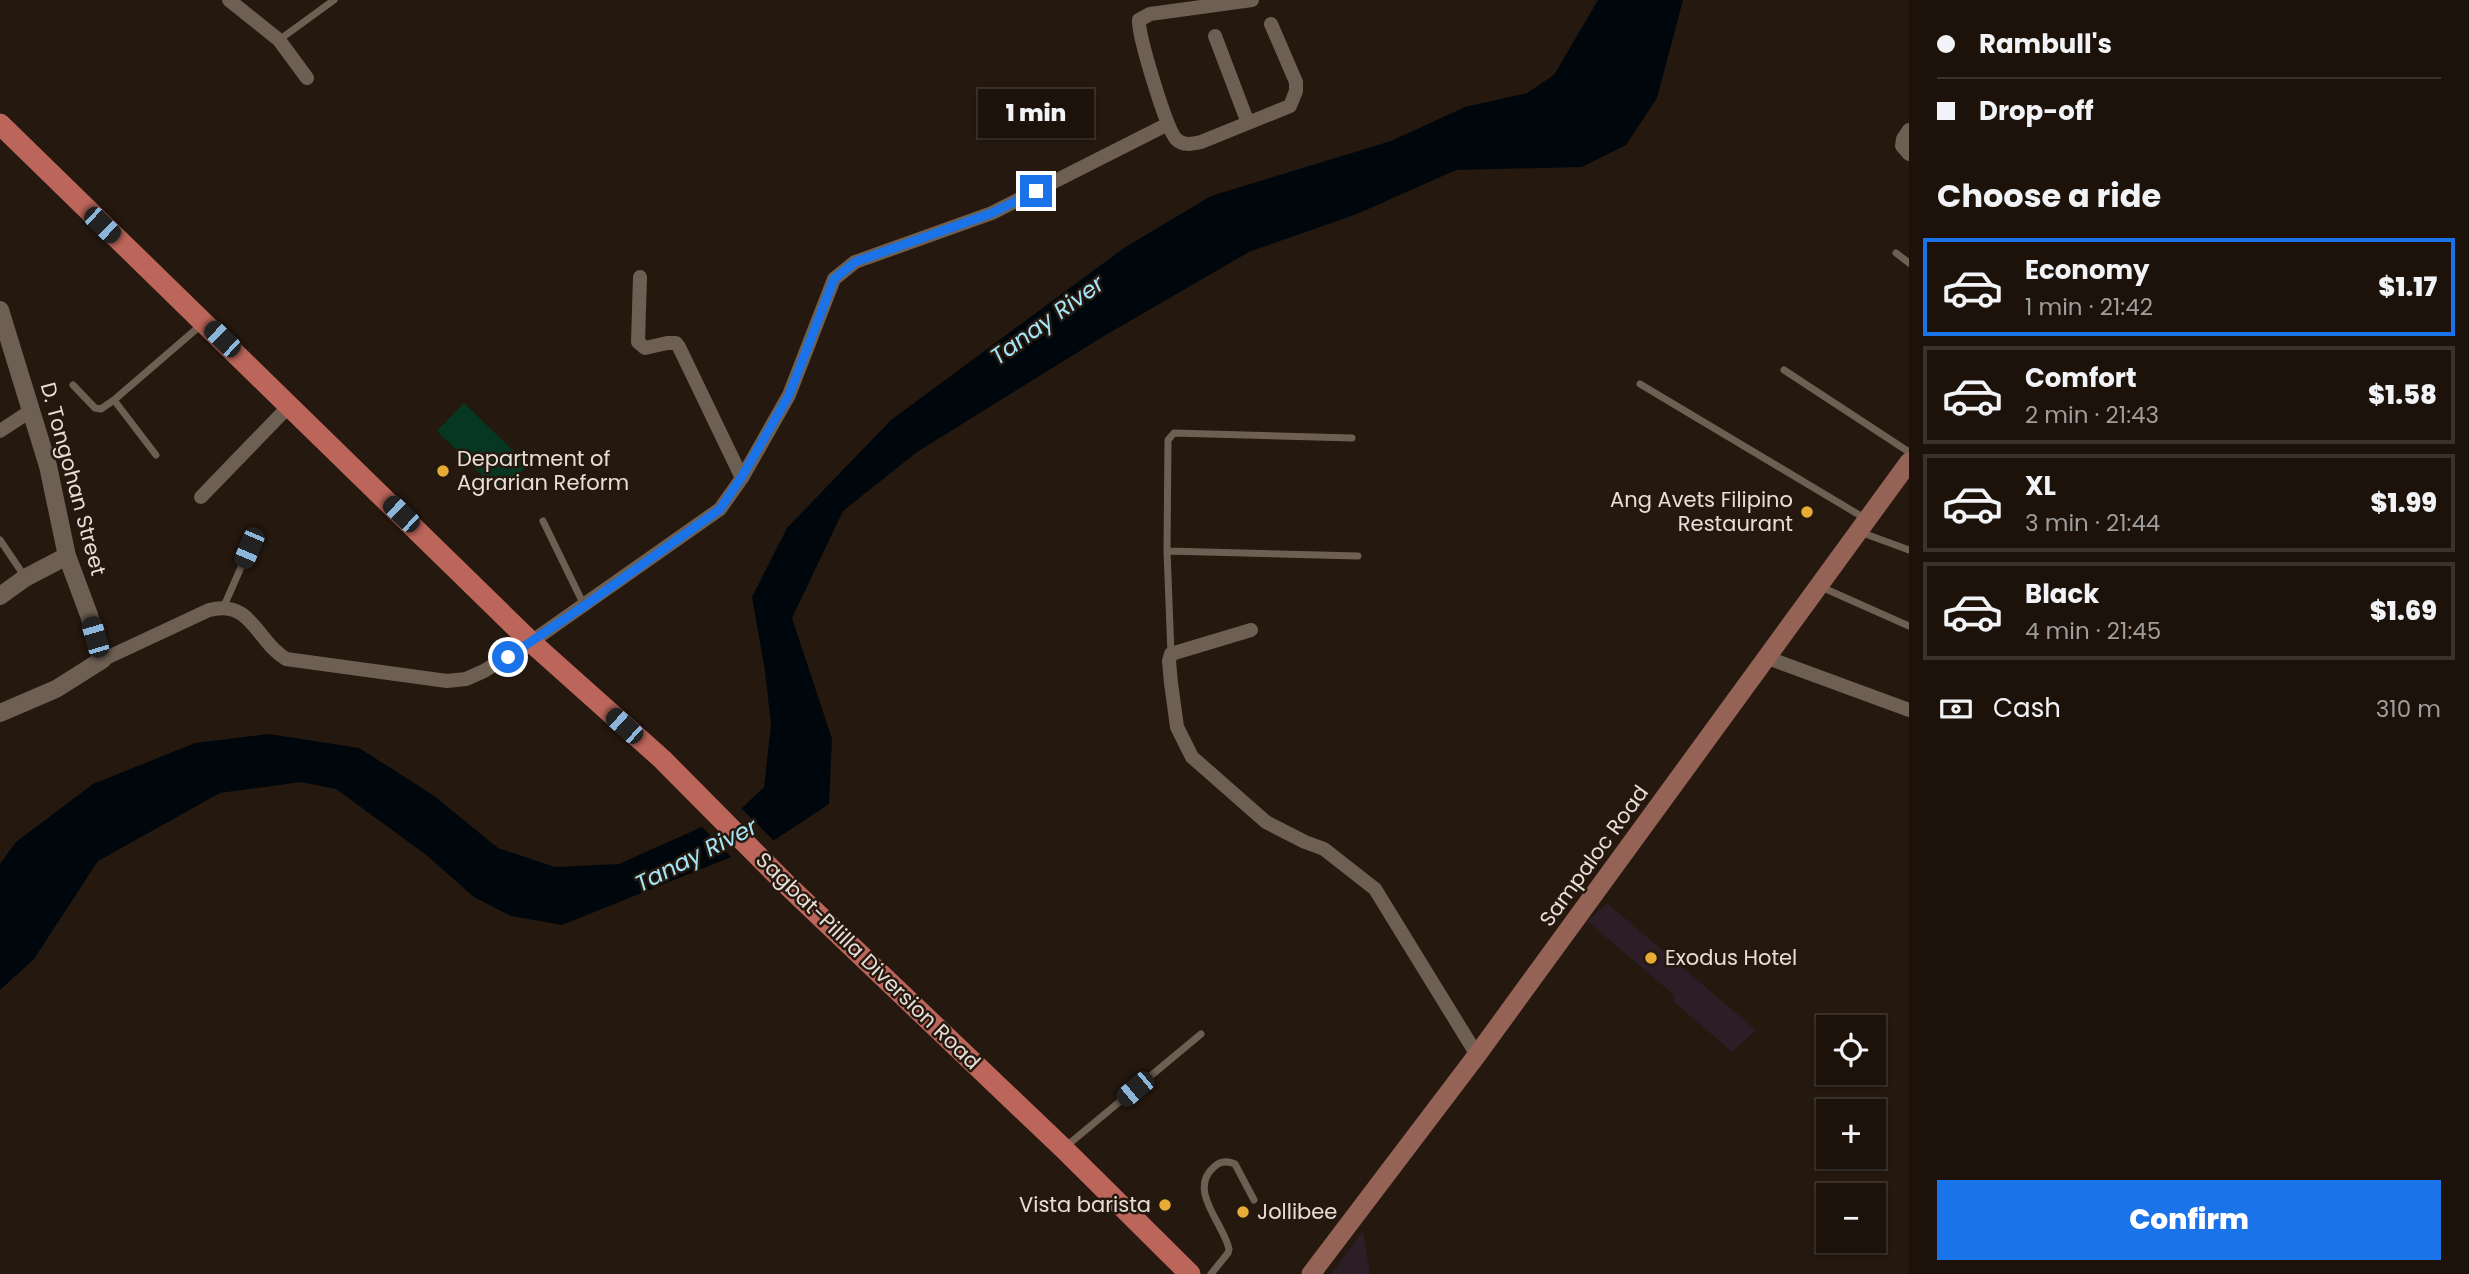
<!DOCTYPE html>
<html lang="en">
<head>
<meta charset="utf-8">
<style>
  body { margin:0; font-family:Poppins,sans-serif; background:#251b13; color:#f1f3f6; height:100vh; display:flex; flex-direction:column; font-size:26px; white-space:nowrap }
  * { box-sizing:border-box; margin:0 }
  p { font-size:23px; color:#a09e9c }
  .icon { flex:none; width:38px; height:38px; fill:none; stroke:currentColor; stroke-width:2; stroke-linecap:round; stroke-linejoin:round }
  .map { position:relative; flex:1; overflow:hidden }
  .side { display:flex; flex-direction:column; background:#1c120a; width:560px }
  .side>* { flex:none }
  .guide { display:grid; align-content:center; height:154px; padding:0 28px; background:#1c120a }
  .controls { position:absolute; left:1816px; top:1015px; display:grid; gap:14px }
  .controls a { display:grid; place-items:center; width:70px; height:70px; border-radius:0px; background:#1c120a; box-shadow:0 2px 5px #0004,0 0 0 2px #3a322b; font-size:35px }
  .end { position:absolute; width:32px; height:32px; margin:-16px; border:9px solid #1a73e8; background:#fff; box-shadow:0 0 0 4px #fff }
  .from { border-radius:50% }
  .bubble { position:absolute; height:49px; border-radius:0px; background:#1c120a; box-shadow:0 2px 5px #0004,0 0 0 2px #3a322b; font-size:23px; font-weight:800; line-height:49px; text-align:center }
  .car { position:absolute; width:21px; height:42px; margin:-21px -10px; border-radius:9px; box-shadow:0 0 5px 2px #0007; background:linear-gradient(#222 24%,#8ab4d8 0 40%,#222 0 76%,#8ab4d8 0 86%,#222 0) }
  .guide b { display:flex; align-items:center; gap:24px; height:66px; font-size:26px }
  .guide b+b { border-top:2px solid #3a322b }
  .guide i { width:18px; height:18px; background:#f1f3f6 }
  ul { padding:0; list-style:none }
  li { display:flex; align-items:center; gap:21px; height:98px; margin:0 14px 10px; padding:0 14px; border:4px solid #3a322b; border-radius:0px }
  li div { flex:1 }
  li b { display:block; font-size:26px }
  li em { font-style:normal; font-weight:800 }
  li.on { border-color:#1a73e8 }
  li>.icon { width:63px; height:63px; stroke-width:1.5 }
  h2 { padding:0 28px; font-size:32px; line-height:84px }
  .pay { display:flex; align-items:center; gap:18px; height:77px; padding:0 28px; font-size:26px }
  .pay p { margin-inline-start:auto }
  .button { display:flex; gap:14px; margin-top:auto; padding:14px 28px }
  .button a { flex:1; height:80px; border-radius:0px; background:#1a73e8; color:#fff; font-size:28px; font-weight:800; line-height:80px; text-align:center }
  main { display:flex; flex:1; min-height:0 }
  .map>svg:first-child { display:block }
  .commercial { fill:#2c1d26 }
  .green { fill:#063723 }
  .water { fill:#00070c }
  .pier { fill:#25180e }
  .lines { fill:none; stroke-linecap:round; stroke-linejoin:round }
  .service { stroke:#6e5f53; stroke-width:7 }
  .minor { stroke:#6e5f53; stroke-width:14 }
  .tertiary { stroke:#6e5f53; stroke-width:18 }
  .secondary { stroke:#956256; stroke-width:19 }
  .primary { stroke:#bc655a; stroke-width:21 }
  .route { stroke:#1a73e8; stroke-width:9 }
  .poi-dot { fill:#e6ac36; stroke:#25180e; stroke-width:2.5 }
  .labels { text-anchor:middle; stroke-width:5; stroke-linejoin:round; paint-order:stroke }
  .poi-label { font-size:21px; fill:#e7ded7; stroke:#25180e; text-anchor:start }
  .street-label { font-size:21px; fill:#e7ded7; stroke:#25180e }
  .water-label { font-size:23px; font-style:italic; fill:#a5e5f8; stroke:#25180e }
</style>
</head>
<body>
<main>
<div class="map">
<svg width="1909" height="1274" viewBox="0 0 1909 1274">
  <rect width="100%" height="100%" fill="#25180e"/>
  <path class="commercial" d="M1607 903 1756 1030 1732 1052 1674 1002V995L1587 921Z
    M1363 1231 1370 1274H1331Z"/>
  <path class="green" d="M464 403 528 465 500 493 437 431Z"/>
  <path class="water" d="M1598 0H1683L1657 98 1626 145 1582 167 1456 170 1357 214 1249 252 1104 336 917 452 843 511 792 618 832 739 829 804 776 839 562 925 511 916 474 897 425 854 336 789 301 782 220 793 98 861 34 959 0 990V864L16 842 93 784 195 743 269 734 359 748 433 795 498 848 555 867 619 864 740 810 764 787 771 725 765 671 752 597 787 528 891 420 1124 248 1211 196 1391 141 1465 107 1527 93 1554 75Z"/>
  <path class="pier" d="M739 806 776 843 734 860 699 824Z"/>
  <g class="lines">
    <path class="service" d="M279 40 334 0
      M1896 253 1909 263
      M1784 370 1909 452
      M1640 384 1866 519
      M73 385 95 408 101 409 114 400 201 325
      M114 400 156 455
      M543 521 584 605
      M1860 532 1909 550
      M0 540 25 577
      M1167 551 1358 556
      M1819 586 1909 626
      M224 606 249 549
      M1171 654 1167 551 1168 440 1174 433 1352 438
      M1064 1148 1201 1034
      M1211 1274 1228 1253 1229 1249C1224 1224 1187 1190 1214 1167 1220 1161 1228 1161 1235 1164L1254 1200"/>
    <path class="minor" d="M229 0 279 40 307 78
      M1252 0 1150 14 1139 20C1138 35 1166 128 1176 139 1183 146 1192 144 1201 142L1290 106 1296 91V82L1271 24
      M1215 36 1248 123
      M1909 130 1903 139 1902 146 1909 154
      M640 277 638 342 645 348 667 343H676L679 347 742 478
      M0 431 32 410
      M201 497 290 405
      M1251 630 1171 654 1169 661 1171 683 1177 727 1192 757 1266 822 1305 842 1324 849 1375 889 1477 1055
      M1768 658 1909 710
      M102 660 209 610C252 599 256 641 286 659L447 681 466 679 484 671 531 642 720 509 742 478 789 395 834 279 855 262 992 213 1168 124"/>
    <path class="tertiary" d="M0 310 48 466 67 556 89 615 102 660 56 689 0 713
      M0 596 25 578 67 556"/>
    <path class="secondary" d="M1311 1274 1477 1055 1909 462"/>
    <path class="primary" d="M0 124 531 642 662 759 785 883 1064 1149 1190 1274"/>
  </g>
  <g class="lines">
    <path class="route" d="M508 657 584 606 720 509 741 478 789 395 834 279 855 262 992 213 1036 191"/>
  </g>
  <g class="poi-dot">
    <circle cx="443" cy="471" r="7"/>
    <circle cx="1807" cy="512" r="7"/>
    <circle cx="1651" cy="958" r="7"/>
    <circle cx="1165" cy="1205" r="7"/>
    <circle cx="1243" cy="1212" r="7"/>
  </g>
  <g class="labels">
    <g class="poi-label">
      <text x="457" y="466">Department of<tspan x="457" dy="24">Agrarian Reform</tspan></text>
      <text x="1793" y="507" text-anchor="end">Ang Avets Filipino<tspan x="1793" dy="24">Restaurant</tspan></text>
      <text x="1665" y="965">Exodus Hotel</text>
      <text x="1151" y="1212" text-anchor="end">Vista barista</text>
      <text x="1257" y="1219">Jollibee</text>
    </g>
    <g class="street-label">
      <text transform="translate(73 479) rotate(75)" y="7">D. Tongohan Street</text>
      <text transform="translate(1594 856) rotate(-54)" y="7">Sampaloc Road</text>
      <text transform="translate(868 961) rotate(44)" y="7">Sagbat-Pililla Diversion Road</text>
    </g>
    <g class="water-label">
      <text transform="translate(1047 320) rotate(-36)" y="8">Tanay River</text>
      <text transform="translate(696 855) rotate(-27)" y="8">Tanay River</text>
    </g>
  </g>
</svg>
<div class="controls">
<a><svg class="icon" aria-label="locate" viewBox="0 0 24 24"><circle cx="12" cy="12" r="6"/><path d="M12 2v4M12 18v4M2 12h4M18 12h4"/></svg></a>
<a>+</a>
<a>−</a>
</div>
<i class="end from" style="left:508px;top:657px"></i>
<i class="end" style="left:1036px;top:191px"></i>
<div class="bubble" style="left:978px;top:89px;width:116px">1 min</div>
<i class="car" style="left:102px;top:225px;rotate:134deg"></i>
<i class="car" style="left:222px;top:339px;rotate:314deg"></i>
<i class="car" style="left:401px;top:514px;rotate:314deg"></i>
<i class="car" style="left:249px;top:548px;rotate:203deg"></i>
<i class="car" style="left:95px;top:637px;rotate:344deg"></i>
<i class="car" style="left:624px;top:726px;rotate:312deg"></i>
<i class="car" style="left:1135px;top:1089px;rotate:230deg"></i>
</div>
<section class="side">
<div class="guide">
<b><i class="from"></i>Rambull's</b>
<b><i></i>Drop-off</b>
</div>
<h2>Choose a ride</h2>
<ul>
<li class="on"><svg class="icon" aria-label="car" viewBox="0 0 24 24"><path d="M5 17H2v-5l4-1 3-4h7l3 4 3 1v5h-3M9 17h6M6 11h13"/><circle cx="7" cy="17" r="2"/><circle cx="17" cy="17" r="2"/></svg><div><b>Economy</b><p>1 min · 21:42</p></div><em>$1.17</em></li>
<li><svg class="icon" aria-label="car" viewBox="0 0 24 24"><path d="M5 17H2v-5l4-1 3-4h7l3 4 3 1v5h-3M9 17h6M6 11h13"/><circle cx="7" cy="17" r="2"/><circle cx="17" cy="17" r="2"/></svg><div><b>Comfort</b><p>2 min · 21:43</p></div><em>$1.58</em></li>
<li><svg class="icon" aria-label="car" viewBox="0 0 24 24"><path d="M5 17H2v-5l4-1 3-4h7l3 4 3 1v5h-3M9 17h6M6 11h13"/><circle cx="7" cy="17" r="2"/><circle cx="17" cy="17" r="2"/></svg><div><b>XL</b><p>3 min · 21:44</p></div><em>$1.99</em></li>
<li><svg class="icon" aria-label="car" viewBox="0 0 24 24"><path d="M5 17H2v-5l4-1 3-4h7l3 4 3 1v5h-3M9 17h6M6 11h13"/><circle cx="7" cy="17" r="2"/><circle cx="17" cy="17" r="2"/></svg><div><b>Black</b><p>4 min · 21:45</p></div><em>$1.69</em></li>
</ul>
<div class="pay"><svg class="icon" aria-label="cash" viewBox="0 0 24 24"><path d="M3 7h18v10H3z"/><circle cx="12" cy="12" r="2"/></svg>Cash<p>310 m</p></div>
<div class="button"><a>Confirm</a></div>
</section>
</main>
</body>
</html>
